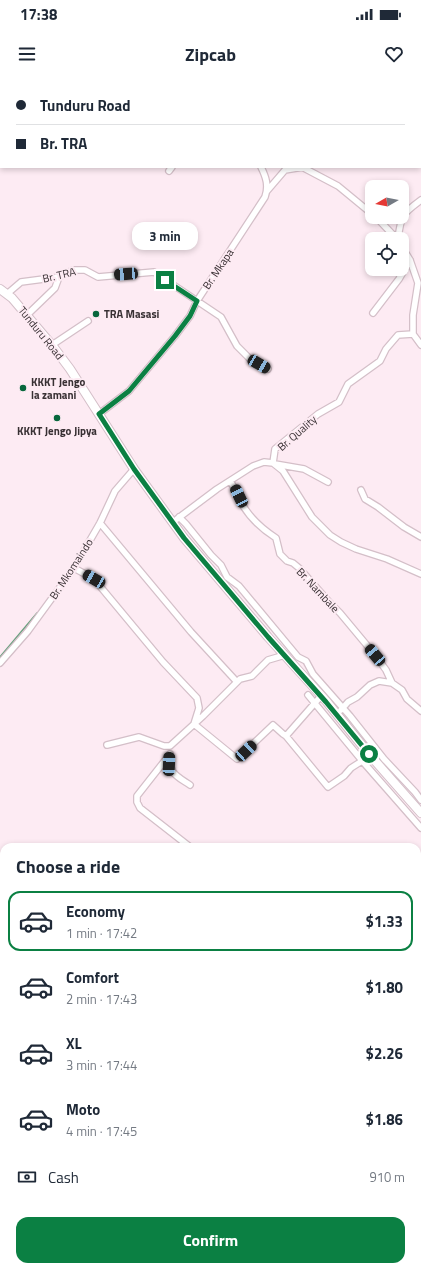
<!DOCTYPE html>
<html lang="en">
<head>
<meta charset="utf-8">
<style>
  body { margin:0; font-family:"Titillium Web",sans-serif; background:#f6f6f7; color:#1f2937; height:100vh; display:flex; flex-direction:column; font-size:15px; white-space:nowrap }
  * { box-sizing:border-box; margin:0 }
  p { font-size:13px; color:#747a83 }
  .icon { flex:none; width:22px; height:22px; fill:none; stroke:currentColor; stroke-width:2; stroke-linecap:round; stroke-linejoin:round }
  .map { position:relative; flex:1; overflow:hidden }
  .details { position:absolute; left:0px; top:763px; width:421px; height:428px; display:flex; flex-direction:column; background:#fff; border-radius:12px 12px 0 0; box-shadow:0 2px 6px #0003 }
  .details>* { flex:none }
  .top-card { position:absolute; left:0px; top:0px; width:421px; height:88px; box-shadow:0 2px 6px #0003; display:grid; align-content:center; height:88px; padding:0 16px; background:#fff }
  .needle { width:26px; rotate:261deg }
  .controls { position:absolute; left:365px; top:100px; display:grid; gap:8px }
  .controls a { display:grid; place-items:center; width:44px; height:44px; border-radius:8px; background:#fff; box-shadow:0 2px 6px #0003; font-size:20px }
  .end { position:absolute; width:18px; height:18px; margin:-9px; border:5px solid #0b8043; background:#fff; box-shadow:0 0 0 2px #fff }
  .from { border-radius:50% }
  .bubble { position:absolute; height:28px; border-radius:12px; background:#fff; box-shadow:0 2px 6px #0003; font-size:13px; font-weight:700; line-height:28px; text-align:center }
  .car { position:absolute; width:12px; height:24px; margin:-12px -6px; border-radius:5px; box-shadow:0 0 3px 1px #0007; background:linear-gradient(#222 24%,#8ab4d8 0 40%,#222 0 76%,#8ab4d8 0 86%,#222 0) }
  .top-card b { display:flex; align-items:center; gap:14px; height:38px; font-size:15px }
  .top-card b+b { border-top:1px solid #e0e1e3 }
  .top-card i { width:10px; height:10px; background:#1f2937 }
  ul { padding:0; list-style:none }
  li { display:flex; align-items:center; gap:12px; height:60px; margin:0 8px 6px; padding:0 8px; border:2px solid transparent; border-radius:12px }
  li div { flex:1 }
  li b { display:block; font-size:15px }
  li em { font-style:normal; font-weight:700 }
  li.selected { border-color:#0b8043 }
  li>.icon { width:36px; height:36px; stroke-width:1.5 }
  h2 { padding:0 16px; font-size:18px; line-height:48px }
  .pay { display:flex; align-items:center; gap:10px; height:44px; padding:0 16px; font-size:15px }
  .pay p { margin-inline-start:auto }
  .cta { display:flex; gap:8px; margin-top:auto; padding:8px 16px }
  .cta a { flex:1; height:46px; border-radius:12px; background:#0b8043; color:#fff; font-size:16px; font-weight:700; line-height:46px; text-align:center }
  .status { display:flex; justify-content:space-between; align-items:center; height:28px; padding:0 20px; background:#fff; direction:ltr }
  .status svg { height:11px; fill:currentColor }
  header { display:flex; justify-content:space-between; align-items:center; height:52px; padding:0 16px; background:#fff; font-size:18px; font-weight:700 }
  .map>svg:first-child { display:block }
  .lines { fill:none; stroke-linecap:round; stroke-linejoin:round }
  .stream { stroke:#6ca180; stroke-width:1.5 }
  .minor-casing { stroke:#d4bfc8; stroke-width:8 }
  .highway-casing { stroke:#d4bfc8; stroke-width:10 }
  .minor { stroke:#fff; stroke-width:5.5 }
  .highway { stroke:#fff; stroke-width:8 }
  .route { stroke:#0b8043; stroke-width:5 }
  .poi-dot { fill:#07673c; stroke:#fdebf3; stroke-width:1.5 }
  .labels { text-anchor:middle; stroke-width:4; stroke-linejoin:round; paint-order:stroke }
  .street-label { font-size:11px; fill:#383033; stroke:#fdebf3 }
  .poi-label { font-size:11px; font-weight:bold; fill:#383033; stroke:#fdebf3; text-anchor:start }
</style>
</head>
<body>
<div class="status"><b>17:38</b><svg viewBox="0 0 49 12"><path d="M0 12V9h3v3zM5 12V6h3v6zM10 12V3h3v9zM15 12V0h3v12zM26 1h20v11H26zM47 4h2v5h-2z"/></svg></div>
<header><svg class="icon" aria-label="menu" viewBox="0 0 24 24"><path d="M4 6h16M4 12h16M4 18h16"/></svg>Zipcab<svg class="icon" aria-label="heart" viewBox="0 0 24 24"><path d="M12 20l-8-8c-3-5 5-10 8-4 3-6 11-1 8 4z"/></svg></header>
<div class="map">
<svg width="421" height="1191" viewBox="0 0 421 1191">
  <rect width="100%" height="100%" fill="#fdebf3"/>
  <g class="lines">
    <path class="stream" d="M0 577 37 533"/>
    <g class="minor-casing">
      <path id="minor" d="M206 0V1
        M228 0 231 1
        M39 1 40 0
        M210 1 211 0
        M0 35H1
        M302 87 338 106 372 134
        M169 91 172 87
        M267 111 285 90 303 87
        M376 137 397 159
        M398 159C401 135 402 134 421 120
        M402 167 410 180 418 203 413 235V254L421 265
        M7 214 21 202 59 197 73 190H85L98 197 154 192 221 237 237 266 250 279 268 289
        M373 233 399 199 410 180
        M27 235 55 208 59 197
        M52 265 88 241
        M99 334 129 311 175 256 190 236 197 221 265 117C269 106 266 97 261 87
        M273 383 283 391 312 437 330 455 341 462 356 469 387 479 421 494
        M275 384 304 389 328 402
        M230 401C235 408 238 416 242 424 250 438 262 449 276 458L280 474 287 481 293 483 299 488 329 522 340 533 375 575 386 590 392 603
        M361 410 365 419 378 427 404 447 421 457
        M179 437 186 444 211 475 221 485 227 497 239 506 298 577 306 581 313 594 350 636 384 679 415 712 421 720
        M177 439 217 409 253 386 264 382 273 383 275 369 318 334 339 322 348 304 380 281 386 269 398 255 413 254
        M100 443 191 552 237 602
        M74 488 94 499 163 582 197 618 199 628 194 644 237 679 273 645 283 654 286 656 321 616
        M0 583 28 551 74 488 100 443 115 411 134 389
        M308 615 364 683 421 748
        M341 630 348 622 357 617 370 605 379 601 392 603 402 610 407 619 421 631
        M286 656 328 707 344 696 351 688 362 681 369 674
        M107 665 139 657 164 666H170L203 636 240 599 252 596 268 580 285 575
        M170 674 137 716V722L140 728 190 767
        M170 674C169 694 175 695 190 705
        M417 1028 421 1025"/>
    </g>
    <g class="highway-casing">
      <path id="highway" d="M0 209 12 218 52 265 70 289 134 389 184 458 268 557 327 622 369 674 421 733"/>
    </g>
    <use href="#minor" class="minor"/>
    <use href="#highway" class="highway"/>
  </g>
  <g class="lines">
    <path class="route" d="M165 200 197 221 190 236 175 256 129 311 99 334 134 389 184 458 268 557 326 622 369 674"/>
  </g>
  <g class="poi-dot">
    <circle cx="96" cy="234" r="4"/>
    <circle cx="23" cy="308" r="4"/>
    <circle cx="57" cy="338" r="4"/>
  </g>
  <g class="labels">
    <g class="street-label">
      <text transform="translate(218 189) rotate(-56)" y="4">Br. Mkapa</text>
      <text transform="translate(59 195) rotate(-13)" y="4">Br. TRA</text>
      <text transform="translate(41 253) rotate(51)" y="4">Tunduru Road</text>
      <text transform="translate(297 353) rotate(-41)" y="4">Br. Quality</text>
      <text transform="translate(71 489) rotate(-57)" y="4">Br. Mkomaindo</text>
      <text transform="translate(318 510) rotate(47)" y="4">Br. Nambale</text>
    </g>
    <g class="poi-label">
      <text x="104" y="238">TRA Masasi</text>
      <text x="31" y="306">KKKT Jengo<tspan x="31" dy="13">la zamani</tspan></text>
      <text x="57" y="355" text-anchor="middle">KKKT Jengo Jipya</text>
    </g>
  </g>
</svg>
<div class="controls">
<a><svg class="needle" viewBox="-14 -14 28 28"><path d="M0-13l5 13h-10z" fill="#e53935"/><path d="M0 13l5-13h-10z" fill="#747a83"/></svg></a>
<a><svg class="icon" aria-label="locate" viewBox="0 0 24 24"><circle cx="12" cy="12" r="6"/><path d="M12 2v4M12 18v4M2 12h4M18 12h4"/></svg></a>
</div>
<i class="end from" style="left:369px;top:674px"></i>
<i class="end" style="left:165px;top:200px"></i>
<div class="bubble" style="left:132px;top:142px;width:66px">3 min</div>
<i class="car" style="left:126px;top:194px;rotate:266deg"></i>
<i class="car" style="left:259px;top:284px;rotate:120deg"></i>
<i class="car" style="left:239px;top:416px;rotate:334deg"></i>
<i class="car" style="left:94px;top:499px;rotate:300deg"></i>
<i class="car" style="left:375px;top:575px;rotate:320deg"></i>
<i class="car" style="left:246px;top:671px;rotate:47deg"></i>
<i class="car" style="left:169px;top:684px;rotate:2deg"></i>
<div class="top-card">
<b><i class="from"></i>Tunduru Road</b>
<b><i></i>Br. TRA</b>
</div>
<section class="details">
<h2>Choose a ride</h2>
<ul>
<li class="selected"><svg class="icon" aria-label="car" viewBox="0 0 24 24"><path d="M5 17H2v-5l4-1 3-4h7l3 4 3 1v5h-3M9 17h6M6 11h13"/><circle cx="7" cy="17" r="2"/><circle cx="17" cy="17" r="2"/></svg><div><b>Economy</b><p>1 min · 17:42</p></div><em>$1.33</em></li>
<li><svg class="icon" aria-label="car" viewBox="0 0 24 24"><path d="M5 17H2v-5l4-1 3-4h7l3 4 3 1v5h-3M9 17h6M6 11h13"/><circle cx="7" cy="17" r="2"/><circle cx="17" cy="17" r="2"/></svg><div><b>Comfort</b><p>2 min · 17:43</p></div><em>$1.80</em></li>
<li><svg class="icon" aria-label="car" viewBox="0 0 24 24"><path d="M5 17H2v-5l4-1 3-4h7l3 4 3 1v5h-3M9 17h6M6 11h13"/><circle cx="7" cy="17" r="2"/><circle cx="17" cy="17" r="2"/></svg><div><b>XL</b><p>3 min · 17:44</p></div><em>$2.26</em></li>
<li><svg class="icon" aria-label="car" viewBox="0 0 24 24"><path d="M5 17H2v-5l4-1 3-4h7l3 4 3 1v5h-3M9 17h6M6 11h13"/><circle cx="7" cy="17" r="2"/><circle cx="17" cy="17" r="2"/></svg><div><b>Moto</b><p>4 min · 17:45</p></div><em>$1.86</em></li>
</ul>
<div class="pay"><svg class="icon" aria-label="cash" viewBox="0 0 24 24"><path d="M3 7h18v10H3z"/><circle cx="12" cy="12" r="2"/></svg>Cash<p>910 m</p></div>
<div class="cta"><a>Confirm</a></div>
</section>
</div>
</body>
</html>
